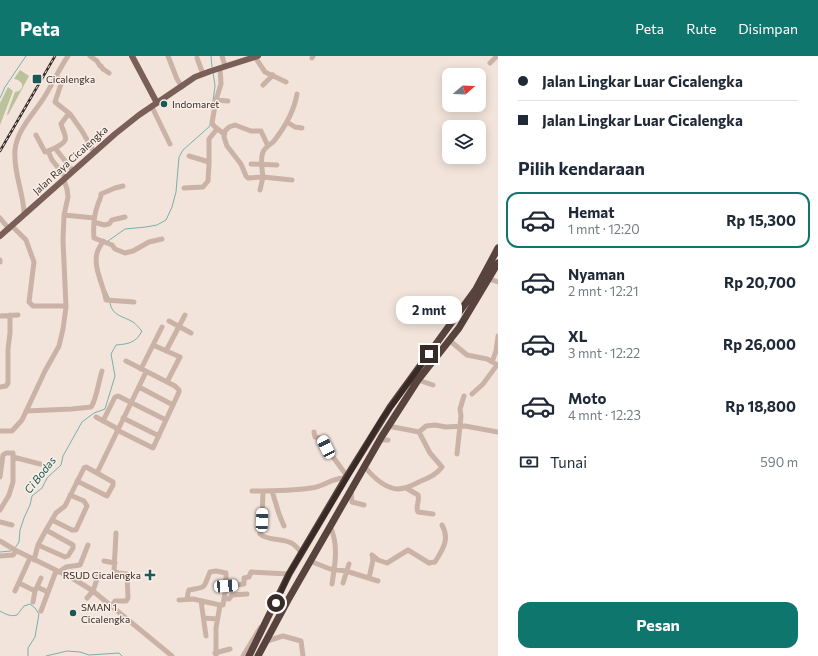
<!DOCTYPE html>
<html lang="id">
<head>
<meta charset="utf-8">
<style>
  body { margin:0; font-family:Commissioner,sans-serif; background:#f2f2f3; color:#1f2937; height:100vh; display:flex; flex-direction:column; font-size:15px; white-space:nowrap }
  * { box-sizing:border-box; margin:0 }
  p { font-size:13px; color:#747a83 }
  .icon { flex:none; width:22px; height:22px; fill:none; stroke:currentColor; stroke-width:2; stroke-linecap:round; stroke-linejoin:round }
  .map { position:relative; flex:1; overflow:hidden }
  .sheet { display:flex; flex-direction:column; background:#fff; width:320px }
  .sheet>* { flex:none }
  .guide { display:grid; align-content:center; height:88px; padding:0 20px; background:#fff }
  .needle { width:26px; rotate:71deg }
  .fabs { position:absolute; left:442px; top:12px; display:grid; gap:8px }
  .fabs a { display:grid; place-items:center; width:44px; height:44px; border-radius:8px; background:#fff; box-shadow:0 2px 10px #0003; font-size:20px }
  .end { position:absolute; width:18px; height:18px; margin:-9px; border:5px solid #372a27; background:#fff; box-shadow:0 0 0 2px #fff }
  .from { border-radius:50% }
  .bubble { position:absolute; height:28px; border-radius:12px; background:#fff; box-shadow:0 2px 10px #0003; font-size:13px; font-weight:700; line-height:28px; text-align:center }
  .car { position:absolute; width:12px; height:24px; margin:-12px -6px; border-radius:5px; box-shadow:0 0 3px 1px #0007; background:linear-gradient(#fff 24%,#345 0 40%,#fff 0 76%,#345 0 86%,#fff 0) }
  .guide b { display:flex; align-items:center; gap:14px; height:38px; font-size:15px }
  .guide b+b { border-top:1px solid #e0e1e3 }
  .guide i { width:10px; height:10px; background:#1f2937 }
  ul { padding:0; list-style:none }
  li { display:flex; align-items:center; gap:12px; height:56px; margin:0 8px 6px; padding:0 12px; border:2px solid transparent; border-radius:12px }
  li div { flex:1 }
  li b { display:block; font-size:15px }
  li em { font-style:normal; font-weight:700 }
  li.on { border-color:#0f766e }
  li>.icon { width:36px; height:36px; stroke-width:1.5 }
  h2 { padding:0 20px; font-size:18px; line-height:48px }
  .pay { display:flex; align-items:center; gap:10px; height:44px; padding:0 20px; font-size:15px }
  .pay p { margin-inline-start:auto }
  .action { display:flex; gap:8px; margin-top:auto; padding:8px 20px }
  .action a { flex:1; height:46px; border-radius:12px; background:#0f766e; color:#fff; font-size:16px; font-weight:700; line-height:46px; text-align:center }
  header { display:flex; align-items:center; gap:24px; box-sizing:border-box; height:56px; padding:0 20px; background:#0f766e; color:#fff }
  header strong { font-size:19px }
  nav { display:flex; gap:22px; margin-inline-start:auto; font-size:14px }
  main { display:flex; flex:1; min-height:0 }
  .map>svg:first-child { display:block }
  .green { fill:#b9c29a }
  .lines { fill:none; stroke-linecap:round; stroke-linejoin:round }
  .stream { stroke:#79b0ac; stroke-width:1 }
  .minor { stroke:#cbb2a6; stroke-width:5 }
  .major { stroke:#795f58; stroke-width:6 }
  .highway { stroke:#58433e; stroke-width:7 }
  .rail-casing { stroke:#372a27; stroke-width:2.5 }
  .rail { stroke:#faefe7; stroke-width:1; stroke-dasharray:3; stroke-linecap:butt }
  .route { stroke:#372a27; stroke-width:5 }
  .poi-dot { fill:#1b5956; stroke:#faefe7; stroke-width:1.5 }
  .labels { text-anchor:middle; stroke-width:3; stroke-linejoin:round; paint-order:stroke }
  .poi-label { font-size:10px; fill:#372a27; stroke:#faefe7; text-anchor:start }
  .street-label { font-size:10px; fill:#372a27; stroke:#faefe7 }
  .water-label { font-size:11px; font-style:italic; fill:#1b5956; stroke:#faefe7 }
</style>
</head>
<body>
<header>
<strong>Peta</strong>
<nav><a>Peta</a><a>Rute</a><a>Disimpan</a></nav>
</header>
<main>
<div class="map">
<svg width="498" height="600" viewBox="0 0 498 600">
  <rect width="100%" height="100%" fill="#f2e4da"/>
  <path class="green" d="M20 14 29 20 8 59 7 58 15 36 19 35C26 30 21 24 14 23Z
    M8 31 13 35 0 69V47Z"/>
  <g class="lines">
    <path class="stream" d="M211 0 212 11
      M0 42 5 31 26 0
      M212 53 215 30 213 16
      M108 185 125 173 146 171 157 169 166 164 172 151 176 136 179 101 183 94 210 70V68
      M106 235 109 242
      M15 492 19 486 20 474 24 462 30 449 32 440 42 432 47 422 61 409 63 400 82 366 94 357 105 353 115 320 111 298 116 289C128 288 136 287 142 275 139 272 136 268 133 266 123 260 112 260 110 247
      M0 496 11 495
      M0 555C5 558 11 561 17 559L24 550 30 548 35 552 39 558 35 581 28 592V600
      M46 600 67 595 80 596 89 599 119 597 122 600"/>
    <path class="minor" d="M90 0 97 5 100 10H101L103 13 109 17
      M168 0 177 23 182 31
      M222 0 225 10
      M255 1 265 16 286 26
      M197 2 203 18
      M312 2 313 0
      M490 7 497 0
      M220 12 221 28 216 44 212 67 214 70 224 78
      M56 20 62 25 55 46 70 58 82 75 94 96
      M263 29 273 19
      M216 44 228 45
      M152 51 170 88
      M287 66 295 71 302 72
      M36 79 45 96 55 92 73 115
      M55 92C71 84 65 81 61 68L69 57
      M48 95 52 104 66 122
      M189 100 209 106
      M251 108 277 109
      M292 124 263 121C262 113 260 103 263 96 265 91 270 89 274 85 285 71 294 56 297 38
      M123 130 115 132 101 138C101 143 99 144 98 148 94 159 93 171 94 182L112 189 115 193 125 197 133 195 149 186 162 183
      M184 132 203 131 208 125 209 108V83L217 73
      M260 134 263 121 248 122 246 120 241 108 227 90 224 81 225 75 229 71 235 69 251 75H261L268 90
      M24 158C24 137 13 117 15 94 17 73 34 58 45 40 53 27 59 13 68 0
      M64 159 94 162
      M0 162 9 173
      M94 166 104 169 109 168 112 164 125 161
      M12 170 26 184 34 206 29 246 33 250H66
      M103 185C101 189 98 193 97 197 93 212 104 230 106 244L134 246
      M0 204V206
      M489 223 498 226
      M0 260 18 259
      M169 265 191 277
      M449 284 467 299 487 303 498 309
      M153 289 180 301 167 326
      M166 295 185 259
      M492 306 496 295 498 280
      M141 313 162 271
      M418 324 433 329
      M0 331 6 330 8 327V293L10 277V259
      M139 331 173 349
      M472 338 483 328 497 309
      M26 355 72 353 91 351C96 345 99 324 102 315
      M96 361 118 373
      M123 362 159 380
      M103 365 115 341 118 340 166 364
      M388 370 419 376
      M117 374 153 392 179 336V334L175 330 126 305
      M0 375H12L22 364 45 315 59 290 63 273 66 251 63 184 64 159 68 141 67 133 64 124
      M314 376 315 381 323 383 333 401 347 420
      M419 376 426 370 435 369 446 371 465 370 498 376
      M379 384H388
      M457 398 461 360 460 353 464 340
      M13 401 40 408
      M364 410C373 421 388 437 404 432 410 431 416 427 421 425 429 422 437 418 442 411L430 397 419 376
      M0 421 3 399 6 397H13V426L9 439 0 454
      M77 425 107 440 113 429V426L97 417
      M406 432 418 439C420 445 415 451 418 456L433 458
      M351 434 352 446 364 449
      M252 435C271 435 291 435 311 432 325 431 332 421 346 422
      M263 435 262 464 260 478C269 486 283 481 293 488 296 490 299 494 302 497
      M272 435 279 458 284 470
      M52 464 72 474H76L87 450 84 445 70 439
      M0 466 12 469
      M330 470C339 489 335 508 332 528
      M0 485 15 494 72 522 93 535 172 600
      M38 489 65 501 68 500 73 492V489L46 474
      M372 499 378 504 387 507 408 494 429 507 435 506C443 493 450 483 442 469
      M0 500 13 499 16 495
      M34 504 38 489 46 474 56 457 65 450 84 412 86 411 97 417 146 316
      M104 505 115 507
      M310 505 330 513 346 515 378 525
      M59 516 66 511 80 509 88 489
      M369 522 373 504 372 499
      M19 527 35 535
      M343 527 349 508
      M226 530 244 528V522L249 521 251 516 289 518
      M37 531 41 522
      M15 535 30 502
      M87 542 93 535 98 520
      M224 542 229 543 232 539 247 538
      M187 543 188 537 189 534C208 531 203 532 210 516L216 515 226 517V530L223 549H220L216 572V600
      M179 544 193 543 220 549
      M201 545 206 580
      M33 546 35 535 37 531 48 536
      M112 550 115 545H126L128 542 127 518 118 517 114 515 116 477
      M41 555 56 515
      M204 562 217 563
      M267 585 283 580 301 585 303 600
      M215 597 230 593
      M243 600 260 572"/>
    <path class="major" d="M132 0 157 47
      M0 180 115 78 139 59 195 21 211 15 258 0"/>
    <path class="highway" d="M249 600 289 518 347 420 390 351 476 233 498 192
      M258 600 288 544 382 380 418 324 459 272 498 207"/>
    <g class="rail-casing">
      <path id="rail" d="M0 95 55 0"/>
    </g>
    <use href="#rail" class="rail"/>
  </g>
  <g class="lines">
    <path class="route" d="M276 547 289 518 382 363 429 298"/>
  </g>
  <g class="poi-dot">
    <rect x="32" y="18" width="10" height="10" rx="2"/>
    <circle cx="164" cy="48" r="4"/>
    <path d="M148 513h4v4h4v4h-4v4h-4v-4h-4v-4h4z"/>
    <circle cx="73" cy="557" r="4"/>
  </g>
  <g class="labels">
    <g class="poi-label">
      <text x="46" y="27">Cicalengka</text>
      <text x="172" y="52">Indomaret</text>
      <text x="141" y="523" text-anchor="end">RSUD Cicalengka</text>
      <text x="81" y="555">SMAN 1<tspan x="81" dy="12">Cicalengka</tspan></text>
    </g>
    <g class="street-label">
      <text transform="translate(70 104) rotate(-42)" y="4">Jalan Raya Cicalengka</text>
    </g>
    <g class="water-label">
      <text transform="translate(40 419) rotate(-52)" y="4">Ci Bodas</text>
    </g>
  </g>
</svg>
<div class="fabs">
<a><svg class="needle" viewBox="-14 -14 28 28"><path d="M0-13l5 13h-10z" fill="#e53935"/><path d="M0 13l5-13h-10z" fill="#747a83"/></svg></a>
<a><svg class="icon" aria-label="layers" viewBox="0 0 24 24"><path d="M12 4l9 5-9 5-9-5zM3 14l9 5 9-5"/></svg></a>
</div>
<i class="end from" style="left:276px;top:547px"></i>
<i class="end" style="left:429px;top:298px"></i>
<div class="bubble" style="left:396px;top:240px;width:66px">2 mnt</div>
<i class="car" style="left:326px;top:391px;rotate:334deg"></i>
<i class="car" style="left:262px;top:464px;rotate:2deg"></i>
<i class="car" style="left:226px;top:530px;rotate:86deg"></i>
</div>
<section class="sheet">
<div class="guide">
<b><i class="from"></i>Jalan Lingkar Luar Cicalengka</b>
<b><i></i>Jalan Lingkar Luar Cicalengka</b>
</div>
<h2>Pilih kendaraan</h2>
<ul>
<li class="on"><svg class="icon" aria-label="car" viewBox="0 0 24 24"><path d="M5 17H2v-5l4-1 3-4h7l3 4 3 1v5h-3M9 17h6M6 11h13"/><circle cx="7" cy="17" r="2"/><circle cx="17" cy="17" r="2"/></svg><div><b>Hemat</b><p>1 mnt · 12:20</p></div><em>Rp 15,300</em></li>
<li><svg class="icon" aria-label="car" viewBox="0 0 24 24"><path d="M5 17H2v-5l4-1 3-4h7l3 4 3 1v5h-3M9 17h6M6 11h13"/><circle cx="7" cy="17" r="2"/><circle cx="17" cy="17" r="2"/></svg><div><b>Nyaman</b><p>2 mnt · 12:21</p></div><em>Rp 20,700</em></li>
<li><svg class="icon" aria-label="car" viewBox="0 0 24 24"><path d="M5 17H2v-5l4-1 3-4h7l3 4 3 1v5h-3M9 17h6M6 11h13"/><circle cx="7" cy="17" r="2"/><circle cx="17" cy="17" r="2"/></svg><div><b>XL</b><p>3 mnt · 12:22</p></div><em>Rp 26,000</em></li>
<li><svg class="icon" aria-label="car" viewBox="0 0 24 24"><path d="M5 17H2v-5l4-1 3-4h7l3 4 3 1v5h-3M9 17h6M6 11h13"/><circle cx="7" cy="17" r="2"/><circle cx="17" cy="17" r="2"/></svg><div><b>Moto</b><p>4 mnt · 12:23</p></div><em>Rp 18,800</em></li>
</ul>
<div class="pay"><svg class="icon" aria-label="cash" viewBox="0 0 24 24"><path d="M3 7h18v10H3z"/><circle cx="12" cy="12" r="2"/></svg>Tunai<p>590 m</p></div>
<div class="action"><a>Pesan</a></div>
</section>
</main>
</body>
</html>
